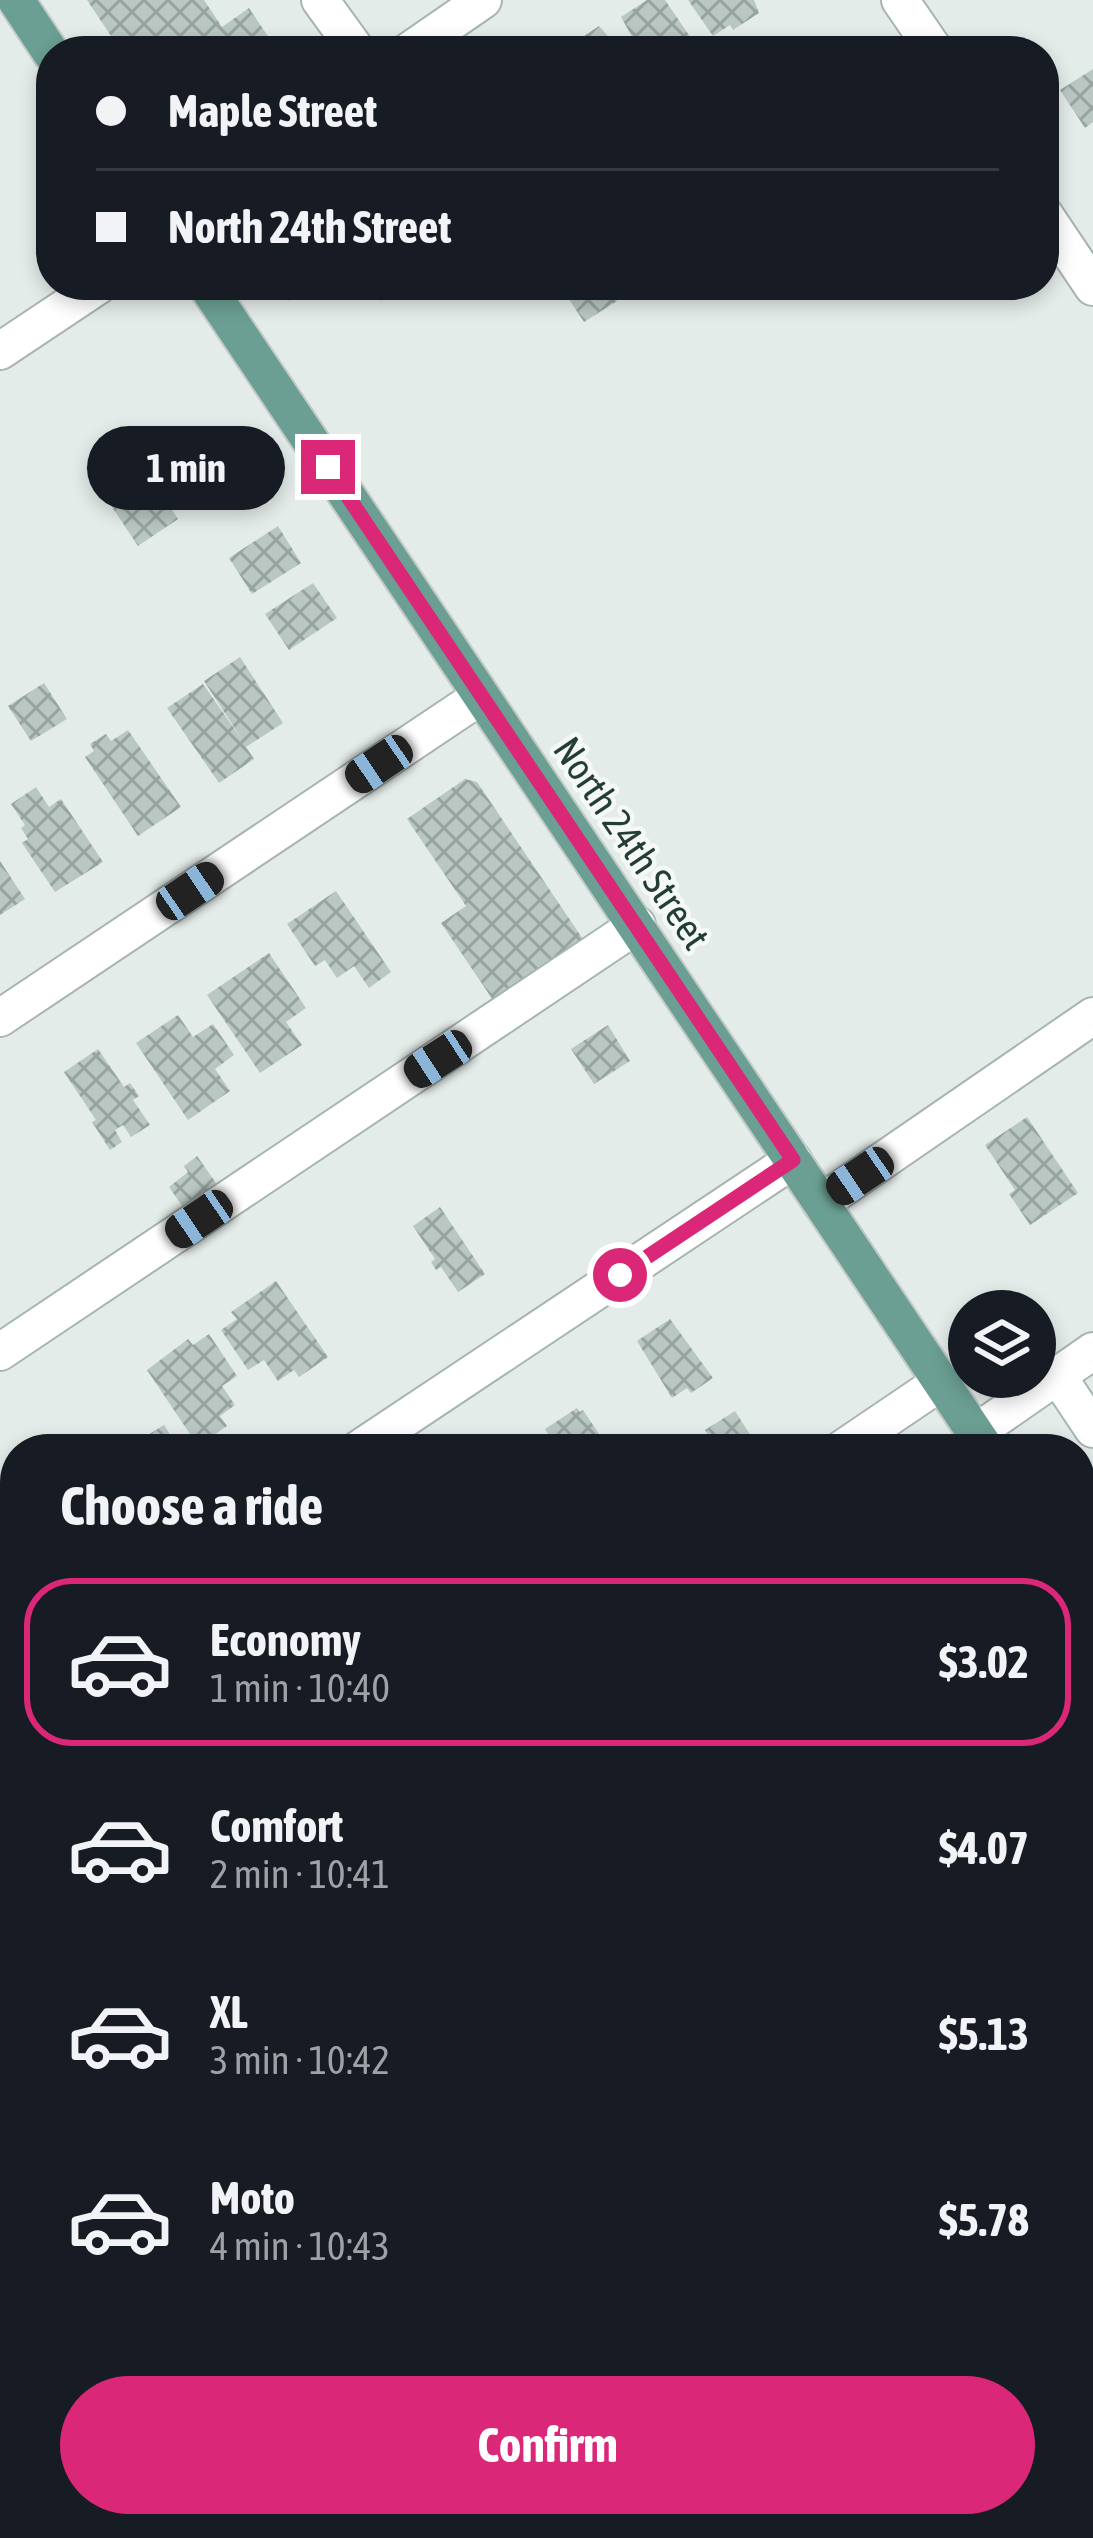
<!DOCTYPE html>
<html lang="en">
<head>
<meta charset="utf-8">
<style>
  body { margin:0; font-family:"Asap Condensed",sans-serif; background:#20242c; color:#f1f3f6; height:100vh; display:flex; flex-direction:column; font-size:45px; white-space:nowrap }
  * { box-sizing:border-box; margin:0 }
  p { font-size:39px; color:#9ea1a6 }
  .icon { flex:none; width:66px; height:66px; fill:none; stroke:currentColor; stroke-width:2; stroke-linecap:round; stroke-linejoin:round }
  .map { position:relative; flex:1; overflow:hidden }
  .side { position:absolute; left:0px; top:1434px; width:1095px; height:1104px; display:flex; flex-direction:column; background:#171b24; border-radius:48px 48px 0 0; box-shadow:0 6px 18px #0003 }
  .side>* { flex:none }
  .top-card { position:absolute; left:36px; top:36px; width:1023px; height:264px; border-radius:48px; box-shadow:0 6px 18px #0003; display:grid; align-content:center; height:264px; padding:0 60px; background:#171b24 }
  .buttons { position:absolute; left:948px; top:1290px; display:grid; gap:24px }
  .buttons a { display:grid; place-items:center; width:108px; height:108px; border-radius:50%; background:#171b24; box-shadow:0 6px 18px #0003; font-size:60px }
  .end { position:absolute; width:54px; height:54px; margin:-27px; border:15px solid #db2777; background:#fff; box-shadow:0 0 0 6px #fff }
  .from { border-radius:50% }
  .bubble { position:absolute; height:84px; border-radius:42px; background:#171b24; box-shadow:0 6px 18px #0003; font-size:39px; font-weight:700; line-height:84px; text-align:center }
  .car { position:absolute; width:36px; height:72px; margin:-36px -18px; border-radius:15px; box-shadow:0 0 9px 3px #0007; background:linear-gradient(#222 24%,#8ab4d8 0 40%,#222 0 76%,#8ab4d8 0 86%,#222 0) }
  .top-card b { display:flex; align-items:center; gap:42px; height:114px; font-size:45px }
  .top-card b+b { border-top:3px solid #363941 }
  .top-card i { width:30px; height:30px; background:#f1f3f6 }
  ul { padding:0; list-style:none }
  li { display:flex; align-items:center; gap:36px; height:168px; margin:0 24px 18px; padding:0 36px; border:6px solid transparent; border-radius:48px }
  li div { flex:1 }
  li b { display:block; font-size:45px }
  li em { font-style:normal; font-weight:700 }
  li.selected { border-color:#db2777 }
  li>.icon { width:108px; height:108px; stroke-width:1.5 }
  h2 { padding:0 60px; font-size:54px; line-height:144px }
  .primary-button { display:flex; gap:24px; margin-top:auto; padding:24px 60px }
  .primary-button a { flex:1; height:138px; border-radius:72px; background:#db2777; color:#fff; font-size:48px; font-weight:700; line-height:138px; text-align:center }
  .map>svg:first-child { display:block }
  .building { fill:url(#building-cross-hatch) }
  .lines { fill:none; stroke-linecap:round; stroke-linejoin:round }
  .minor-casing { stroke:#a7b4b0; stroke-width:40 }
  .major-casing { stroke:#c2c9c7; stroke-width:40 }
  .minor { stroke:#fff; stroke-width:36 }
  .major { stroke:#6b9f93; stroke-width:36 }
  .route { stroke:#db2777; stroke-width:15 }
  .labels { text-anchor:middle; stroke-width:9; stroke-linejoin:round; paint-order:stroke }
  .street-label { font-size:39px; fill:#243d37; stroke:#f4f9f7 }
</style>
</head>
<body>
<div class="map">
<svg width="1093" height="2538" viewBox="0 0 1093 2538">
  <defs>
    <pattern id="building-cross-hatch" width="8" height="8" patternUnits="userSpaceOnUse" patternTransform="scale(3)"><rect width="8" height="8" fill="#b9c7c2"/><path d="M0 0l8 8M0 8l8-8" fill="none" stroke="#96a39e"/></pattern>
  </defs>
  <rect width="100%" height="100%" fill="#e4ece9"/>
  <path class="building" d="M87 0H204L222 27 249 8 278 51H121Z
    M647 0H665L697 47 691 51H640L621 17Z
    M688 0H754L759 13 733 30 730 25 713 36Z
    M599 26 621 51H572L569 46Z
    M1093 69V122L1085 128 1060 90Z
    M278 285H311L289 301Z
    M360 285H405L381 301 372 287 364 292Z
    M565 285H607L617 301 584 322 561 287Z
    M126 441 178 519 138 546 86 468Z
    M278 526 301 563 252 594 229 558Z
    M313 583 337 618 289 650 265 614Z
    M240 657 283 723 246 747 254 759 219 783 167 708 203 684 243 741 204 681Z
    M44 683 67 719 31 741 8 706Z
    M128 730 181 807 138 836 85 757 94 751 90 744 106 734 111 741Z
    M465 779 477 782 589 948 499 1009 441 923 466 906 407 819Z
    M36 787 49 807 61 799 103 862 55 892 22 843 28 839 21 828 25 825 11 804Z
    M0 861 25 899 0 915Z
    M336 891 391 972 369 988 354 966 337 978 325 960 315 966 287 924Z
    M269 953 306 1008 286 1022 302 1045 260 1073 207 995Z
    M178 1015 193 1037 213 1024 234 1055 215 1069 230 1091 188 1120 136 1043Z
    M608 1025 630 1061 594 1084 571 1049Z
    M98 1049 124 1087 130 1083 139 1096 133 1100 150 1125 131 1137 123 1125 115 1130 122 1142 110 1150 92 1122 96 1120 64 1072Z
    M1027 1117 1078 1193 1030 1225 1009 1194 1015 1190 985 1145Z
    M197 1156 221 1190 187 1213 169 1187 188 1172 184 1166Z
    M440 1207 485 1274 458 1292 441 1267 436 1270 431 1262 435 1259 413 1226Z
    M276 1281 328 1357 299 1377 294 1370 278 1381 264 1360 248 1370 221 1330 237 1319 231 1312Z
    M670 1319 713 1378 691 1393 687 1388 672 1398 637 1341Z
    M209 1334 237 1376 222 1386 235 1405 220 1416 227 1426 198 1446 147 1370 188 1339 193 1345Z
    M577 1408 580 1412 583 1410 609 1449H552L544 1437 548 1434 545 1429Z
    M735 1411 756 1444 748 1449H717L705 1430Z
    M164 1425 179 1449H141L147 1445 143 1438Z
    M0 1582 15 1605V1613L0 1623Z
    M1080 2146 1093 2165V2233L1080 2214Z
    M1093 2456V2538H991L1006 2528 1003 2523H1080V2465Z"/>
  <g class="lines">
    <g class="minor-casing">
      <path id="minor" d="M320 0 357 51
        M900 0 935 51
        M409 51 483 0
        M1044 214 1093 287
        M0 351 99 285
        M0 1018 481 696
        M821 1203 1093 1016
        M0 1352 637 925
        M1057 1375 1093 1429
        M975 1433 1093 1351
        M359 1449 793 1160
        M842 1449 941 1382
        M1080 1674 1093 1665
        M0 1688 15 1678
        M0 1761 15 1784
        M0 2019 15 2009
        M1080 2093 1093 2112
        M1080 2367 1093 2358
        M0 2398 15 2388
        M0 2422 15 2447
        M61 2523 70 2538
        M525 2523 535 2538
        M790 2523 800 2538
        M316 2538 339 2523
        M644 2538 656 2530 651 2523
        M826 2538 849 2523"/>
    </g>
    <g class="major-casing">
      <path id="major" d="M16 0 51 53
        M206 285 986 1449
        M1080 1587 1093 1606"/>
    </g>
    <use href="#minor" class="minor"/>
    <use href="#major" class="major"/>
  </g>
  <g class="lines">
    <path class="route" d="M328 467 793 1160 620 1275"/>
  </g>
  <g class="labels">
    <g class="street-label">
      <text transform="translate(632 843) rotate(56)" y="14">North 24th Street</text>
    </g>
  </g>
</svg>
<div class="buttons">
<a><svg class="icon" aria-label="layers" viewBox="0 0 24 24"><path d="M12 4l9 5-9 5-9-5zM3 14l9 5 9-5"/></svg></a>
</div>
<i class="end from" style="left:620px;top:1275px"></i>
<i class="end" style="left:328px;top:467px"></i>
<div class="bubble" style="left:87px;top:426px;width:198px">1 min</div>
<i class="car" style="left:379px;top:764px;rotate:236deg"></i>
<i class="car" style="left:190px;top:891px;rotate:56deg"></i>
<i class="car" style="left:438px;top:1059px;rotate:237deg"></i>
<i class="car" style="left:860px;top:1176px;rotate:236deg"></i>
<i class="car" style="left:199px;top:1219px;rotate:236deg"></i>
<div class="top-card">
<b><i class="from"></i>Maple Street</b>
<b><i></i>North 24th Street</b>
</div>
<section class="side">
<h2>Choose a ride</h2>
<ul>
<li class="selected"><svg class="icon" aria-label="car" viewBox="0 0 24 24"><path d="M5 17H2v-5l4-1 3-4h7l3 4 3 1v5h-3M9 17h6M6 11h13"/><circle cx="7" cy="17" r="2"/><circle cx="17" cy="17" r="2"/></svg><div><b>Economy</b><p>1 min · 10:40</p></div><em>$3.02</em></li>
<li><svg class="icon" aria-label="car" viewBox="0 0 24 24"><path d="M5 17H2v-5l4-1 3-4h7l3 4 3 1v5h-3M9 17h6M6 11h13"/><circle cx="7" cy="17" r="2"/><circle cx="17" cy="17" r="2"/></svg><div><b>Comfort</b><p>2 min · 10:41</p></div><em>$4.07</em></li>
<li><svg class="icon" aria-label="car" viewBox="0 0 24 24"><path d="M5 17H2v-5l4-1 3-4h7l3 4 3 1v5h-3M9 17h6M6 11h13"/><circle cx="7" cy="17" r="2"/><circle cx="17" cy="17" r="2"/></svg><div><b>XL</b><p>3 min · 10:42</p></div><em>$5.13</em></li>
<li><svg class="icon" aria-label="car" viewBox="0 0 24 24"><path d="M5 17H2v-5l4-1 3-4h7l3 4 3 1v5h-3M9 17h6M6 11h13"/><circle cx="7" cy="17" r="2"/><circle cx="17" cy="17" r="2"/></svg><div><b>Moto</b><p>4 min · 10:43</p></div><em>$5.78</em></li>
</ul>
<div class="primary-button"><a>Confirm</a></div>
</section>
</div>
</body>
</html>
